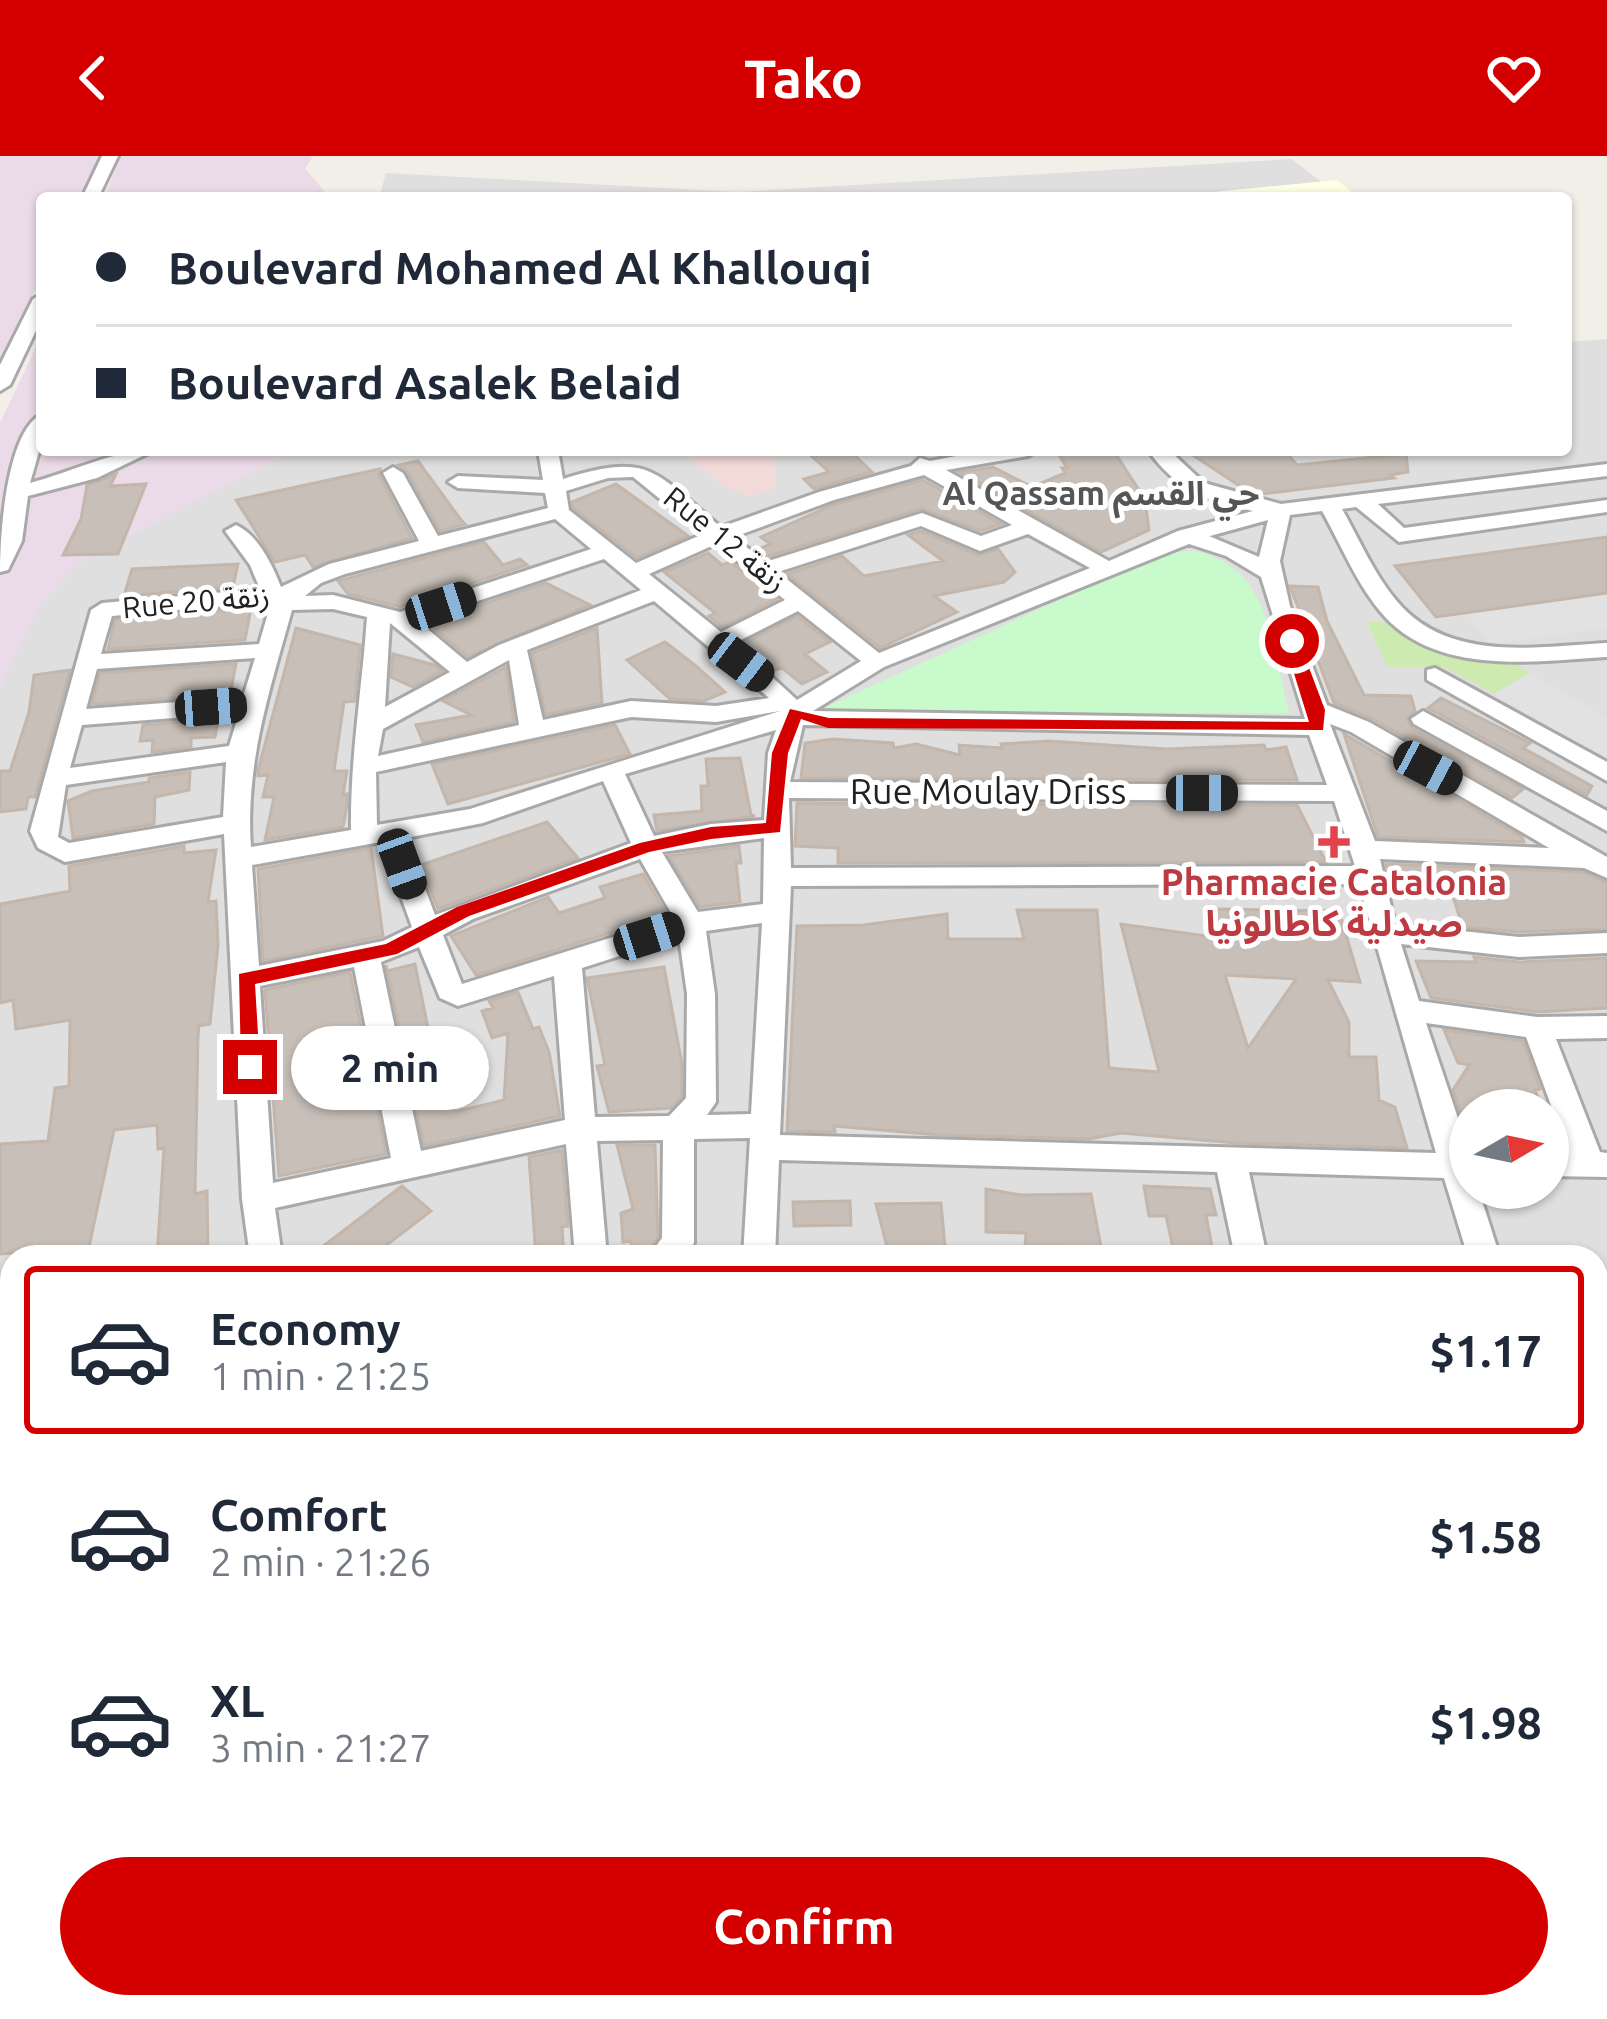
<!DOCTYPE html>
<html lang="en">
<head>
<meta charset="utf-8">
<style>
  body { margin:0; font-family:Ubuntu,"Noto Sans Arabic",sans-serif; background:#f6f6f7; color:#1f2937; height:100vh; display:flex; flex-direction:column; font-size:45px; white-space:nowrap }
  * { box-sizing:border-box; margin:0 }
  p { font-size:39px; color:#747a83 }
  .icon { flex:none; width:66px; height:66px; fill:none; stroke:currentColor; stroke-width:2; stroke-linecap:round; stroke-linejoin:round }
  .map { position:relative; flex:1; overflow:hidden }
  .panel { position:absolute; left:0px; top:1089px; width:1608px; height:774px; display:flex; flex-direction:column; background:#fff; border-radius:36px 36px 0 0; box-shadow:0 3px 9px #0004 }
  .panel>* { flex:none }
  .hud { position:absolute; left:36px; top:36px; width:1536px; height:264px; border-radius:12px; box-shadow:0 3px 9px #0004; display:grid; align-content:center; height:264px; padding:0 60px; background:#fff }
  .needle { width:78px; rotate:81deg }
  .fabs { position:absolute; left:1449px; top:933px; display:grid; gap:24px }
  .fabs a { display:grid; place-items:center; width:120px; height:120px; border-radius:50%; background:#fff; box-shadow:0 3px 9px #0004; font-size:60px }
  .end { position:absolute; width:54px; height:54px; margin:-27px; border:15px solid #d40000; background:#fff; box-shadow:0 0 0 6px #fff }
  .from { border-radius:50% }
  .bubble { position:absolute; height:84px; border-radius:42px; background:#fff; box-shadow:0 3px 9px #0004; font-size:39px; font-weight:700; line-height:84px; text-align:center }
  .car { position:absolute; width:36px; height:72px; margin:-36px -18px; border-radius:15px; box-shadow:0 0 9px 3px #0007; background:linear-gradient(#222 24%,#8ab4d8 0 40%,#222 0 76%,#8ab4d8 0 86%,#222 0) }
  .hud b { display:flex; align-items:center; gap:42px; height:114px; font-size:45px }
  .hud b+b { border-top:3px solid #e0e1e3 }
  .hud i { width:30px; height:30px; background:#1f2937 }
  ul { padding:21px 0 0; list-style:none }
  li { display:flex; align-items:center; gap:36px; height:168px; margin:0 24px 18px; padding:0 36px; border:6px solid transparent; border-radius:12px }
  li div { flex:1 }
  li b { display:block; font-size:45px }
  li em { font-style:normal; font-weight:700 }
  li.selected { border-color:#d40000 }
  li>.icon { width:108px; height:108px; stroke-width:1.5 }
  .primary-button { display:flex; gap:24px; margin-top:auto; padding:24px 60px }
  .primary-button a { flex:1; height:138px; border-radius:72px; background:#d40000; color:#fff; font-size:48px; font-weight:700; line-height:138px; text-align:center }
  header { display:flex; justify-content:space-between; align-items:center; height:156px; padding:0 60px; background:#d40000; color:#fff; font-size:54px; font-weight:700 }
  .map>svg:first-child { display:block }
  .residential { fill:#e0dfdf; fill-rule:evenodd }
  .commercial { fill:#f2dad9 }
  .industrial { fill:#ebdbe8 }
  .education { fill:#ffffe5 }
  .grass { fill:#cdebb0 }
  .park { fill:#c8facc }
  .pitch { fill:#88e0be }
  .parking { fill:#e2e2e2 }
  .building { fill:#c7bfb8; stroke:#c4b6ab; stroke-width:3; fill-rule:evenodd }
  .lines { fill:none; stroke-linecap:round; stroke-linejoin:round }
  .minor-casing { stroke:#a9a9a9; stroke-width:6 }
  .minor { fill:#fff; fill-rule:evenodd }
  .route { fill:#d40000 }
  .health-dot { fill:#e0444e; stroke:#fff; stroke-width:4.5 }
  .labels { text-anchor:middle; stroke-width:10; stroke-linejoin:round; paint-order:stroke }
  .far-street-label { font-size:30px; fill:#222; stroke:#fff }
  .far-neighbourhood-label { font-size:33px; font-weight:bold; fill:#555; stroke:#fff }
  .street-label { font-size:36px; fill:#222; stroke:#fff }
  .health-label { font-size:36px; font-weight:bold; fill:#be3a42; stroke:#fff }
</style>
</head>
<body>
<header><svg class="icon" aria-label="back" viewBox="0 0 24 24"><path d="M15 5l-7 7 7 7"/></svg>Tako<svg class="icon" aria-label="heart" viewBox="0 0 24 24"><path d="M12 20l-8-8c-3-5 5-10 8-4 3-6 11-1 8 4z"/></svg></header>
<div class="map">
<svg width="1607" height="1863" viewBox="0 0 1607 1863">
  <rect width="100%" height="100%" fill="#f2efe9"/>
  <path class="residential" d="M1292 3 1342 42H379L386 17 738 36Z
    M1607 183V1863H0V443L198 294H1566V186ZM1470 954H1548V1032H1470ZM12 1101H1596V1851H12Z"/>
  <path class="commercial" d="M679 294H774L776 333 748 340 725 331Z"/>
  <path class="industrial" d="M0 0H100L80 42H42V120L0 206Z
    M121 0H313L305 12 330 42H104Z
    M42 178V294H295L78 407 40 450 0 532V267Z"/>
  <path class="education" d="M1337 24 1359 42H1151Z"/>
  <path class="grass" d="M1391 465C1410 481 1429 492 1453 498 1480 505 1507 499 1530 517L1494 538 1445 511H1387L1367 466Z"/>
  <path class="park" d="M1193 395C1271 408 1272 492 1289 557L815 556 1142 406 1171 396Z"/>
  <path class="pitch" d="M12 1152V1851H199L197 1863H0V1153Z"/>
  <path class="parking" d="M1607 437V472L1490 488 1466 457Z
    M1530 517 1607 562V605L1494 538Z"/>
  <path class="building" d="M805 294H849L872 316 814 333 804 323 829 316Z
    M1056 294H1113L1145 343 1149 374 1101 396 959 316 993 311 1032 331 1065 317 1062 312H1067Z
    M1185 294H1284L1297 309 1406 298 1408 316 1390 319 1394 322 1261 338 1246 334Z
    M418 305 461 364 465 368 440 375 407 315 399 309Z
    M380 313 379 319 412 382 313 411 305 399 275 406 236 344Z
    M116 318 110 330 146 328 118 398 63 399 81 363 87 329Z
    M923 324 1001 368 981 375 921 353 766 401 757 394 770 388 761 381 832 349Z
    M616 328 684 377 688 380 637 402 573 352 572 346Z
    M921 375 978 399 998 393 1015 416 1004 426 934 440 957 456 880 492 787 418 842 400 864 420 943 405 908 379Z
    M1607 381V437L1436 461 1395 410Z
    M484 386 503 409 520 403 527 409 400 451 348 438 338 425Z
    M708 397 722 409 731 406 777 443 722 471 709 460 715 457 664 416Z
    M238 408 233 431 124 440 132 413Z
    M546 427 590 449 468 501 427 467Z
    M1290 430 1318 431 1327 465 1364 539 1411 540 1415 555 1407 562 1412 572 1523 633 1512 642 1371 562 1334 547Z
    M251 452 245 484 108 493 115 464Z
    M797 460 830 486 805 498 827 516 802 528 782 512 774 514 743 488Z
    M296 472 360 489 355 545 344 546 334 615H347L343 639 347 638V649L343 671 265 684 274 641H263L268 619 258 620V614Z
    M597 472 602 547 546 559 532 497Z
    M665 486 696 510 725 536 704 545 670 543 627 504Z
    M393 498 435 509 442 515 413 531 391 521Z
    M236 508 230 538 92 548 100 517Z
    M506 511 514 566 423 586 416 569 471 559 443 545Z
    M70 514 35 641H28L26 653 0 656V615H10L29 556 34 519Z
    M1441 542 1530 587 1523 592 1592 630 1587 639 1428 552Z
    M218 563 215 581 191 582V591L152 596 153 584 140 585 143 569Z
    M615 569 630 598 448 648 432 608Z
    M1344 578 1522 681 1524 686 1378 681Z
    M833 583 893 587 894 592 916 588 960 599 959 589 1002 592 1001 588 1049 585 1167 593 1264 589 1266 594 1286 591 1297 624 801 622 805 587Z
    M740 602 751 659 755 660 657 675 654 659 702 655 701 630H708L706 603Z
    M190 616 189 634 155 641 154 668 73 682 68 645 92 635 149 626V622Z
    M797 647 1297 649 1326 706 838 707V692L795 690Z
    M547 666 578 702 438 753 421 709Z
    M184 690V697L216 694 208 746 216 745 218 789 210 868 199 870 198 880 195 1038 207 1035 208 1101H157L164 992 158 993 157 969 114 974 89 1091 0 1098V988L48 985 55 932 69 930 70 864 16 873 13 844 0 847V748L70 735 69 710Z
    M739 690 741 707H736L740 746 700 751 669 700Z
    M371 692 383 780 263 805 258 713Z
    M1386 708 1583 716 1607 727V773L1519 776 1463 771 1452 738 1392 734Z
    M643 718 667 759 476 819 451 780 548 741 559 757 605 742 600 731Z
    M1215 753 1339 755 1360 826 1328 824 1349 866V901H1376L1379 944 1395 951 1407 992 1236 987 1121 977 1089 983 938 979 834 970 835 976 787 975 797 770 863 769 947 758 948 783H1024L1017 754H1097L1109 912 1159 916 1121 768 1220 782ZM1225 819 1296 823 1248 892Z
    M1474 801 1519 806 1607 802V852L1537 856 1431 842 1416 805 1476 806Z
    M415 808 440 931 447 929 455 956 504 944 508 877 492 882 482 855 493 852 489 845 518 836 533 873 539 871 549 896 560 960 424 990 386 809 387 815Z
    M664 811 682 908V940L671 952 609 956 597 910 605 909 587 822Z
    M350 816 386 998 279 1020 265 834Z
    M1444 874 1523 885 1540 933 1535 934 1542 954H1470V984L1453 934 1469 909 1458 907Z
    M617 989H655L658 1081 644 1101H632L631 1085 623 1086 621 1057 633 1053Z
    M562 994 568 1070 562 1071 564 1101H536L529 1001Z
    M402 1030 431 1055 371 1101H309Z
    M1144 1030 1210 1033 1216 1059H1206L1214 1101H1175L1166 1060H1149Z
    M986 1033 1021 1039 1091 1038 1101 1091 1025 1090 1026 1077 986 1076Z
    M850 1045 851 1069 794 1070 793 1046Z
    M941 1047 945 1091 888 1095 876 1048Z"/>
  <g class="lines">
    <g class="minor-casing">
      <path id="minor" d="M102 0H118L98 42H82Z
        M42 138V162L10 229 0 235V209L33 143Z
        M42 258V285L30 327C72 316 113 294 155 294L97 322 28 340 22 385 8 414 0 416C0 379 6 275 42 258Z
        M538 294H558L563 323C653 295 654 317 721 371L819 336 911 310 920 302 930 305 988 294H1038L1028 300 946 314 1109 405 1178 375 1253 355C1208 346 1175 333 1148 294H1169L1204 327 1281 348 1607 308V320L1378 348 1404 372 1607 344V356L1399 386 1356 351 1342 353C1359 383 1373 416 1395 443 1446 507 1535 491 1607 487V501C1537 505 1447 519 1391 467 1360 437 1343 392 1322 355L1290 359 1280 405 1290 450 1327 549 1369 566 1607 701V722L1584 712 1380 703 1395 768 1519 781 1607 777V797L1519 801 1401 788 1419 845 1537 861 1607 860V882L1556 883 1600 996 1607 997V1021L1548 1020V996H1568L1526 881 1426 867 1470 998V1032H1478L1500 1101H1468L1444 1022 1249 1016 1267 1101H1235L1217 1016 779 1004 775 1101H743L750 982 694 983V1087L685 1101H648L662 1082 663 984 597 985 607 1101H575L566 988 275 1052 282 1101H250L242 1043 224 678 65 706 38 692 30 675 91 454 102 447 260 433 250 409 225 375 236 369C258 379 272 408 281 431L329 408 419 385 383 317 393 311 403 317 438 380 548 352 545 337 458 332 448 326 458 320 543 324ZM924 319 1012 369 981 380 922 357 765 406 734 381 834 344ZM633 321 703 378 636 407 569 354 566 335 608 322ZM555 363 591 393 400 456 333 439 305 440 321 427 345 418ZM1268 364 1259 401 1209 380H1210ZM921 370 980 395 1028 378 1090 412 879 497 778 416ZM716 388 785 444 721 476 649 418ZM1189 388 1226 400 1261 421 1305 563 813 555 884 511ZM604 403 641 434 499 489 467 506 418 465ZM654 445 769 542 716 550 631 545 543 564 527 494ZM266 446 271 447 259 488 101 498 112 460ZM333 453 367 461C362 533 350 603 351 674L251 691C245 607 270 533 292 454ZM798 455 861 505 797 544 735 487ZM390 467 450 516 385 551ZM255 502 243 541 86 553 97 513ZM509 504 519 569 378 600 383 573ZM780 555 470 653 377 669 376 616 631 561 716 566ZM239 557 229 590 70 612 82 569ZM1330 568 1351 576 1549 692 1375 685ZM803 569 1309 579 1327 629 790 626ZM776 574 768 597 764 664 711 668 654 680 625 618ZM226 606 223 661 69 687 58 681 66 629ZM603 625 631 687 435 759 406 682 483 667ZM789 642 1334 645 1355 710 791 712ZM764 682 763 748 698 756 662 696ZM381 686 412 771 383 785 259 810 252 709ZM640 703 674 762 462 828 443 779 473 763ZM1359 728 1436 997 780 979 791 730ZM762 767 751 958 707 959 716 946 715 838 706 775ZM679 781 687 838 686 942 669 960 595 961 582 812ZM419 791 440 842 458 850 554 820 565 964 421 995 381 806ZM354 811 391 1002 273 1027 260 830Z
        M1435 512 1607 606V625L1427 524V514Z
        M1423 555 1607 655V675L1414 568 1411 563Z
        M1596 1464 1607 1469V1539L1596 1535Z
        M457 1851H509L514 1863H462Z
        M566 1851H610L606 1863H562Z
        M791 1851H835L832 1863H788Z
        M921 1851H965L968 1863H924Z
        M1390 1851H1434L1437 1863H1393Z"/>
    </g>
    <use href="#minor" class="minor"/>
  </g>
  <path class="route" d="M1292 480 1299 485 1325 554 1323 574 828 572 801 563 788 597 780 676 711 683 649 696 469 760 397 798 255 828 260 911 250 918 241 911 239 818 386 788 457 751 640 687 711 671 766 667 772 597 790 553 829 562 1309 566 1284 485Z"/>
  <path class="health-dot" d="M1328 668h12v12h12v12h-12v12h-12v-12h-12v-12h12z"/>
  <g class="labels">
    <g class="far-street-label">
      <text transform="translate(725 384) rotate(39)" y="10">Rue 12 زنقة</text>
      <text transform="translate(196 446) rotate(-5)" y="10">Rue 20 زنقة</text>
    </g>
    <g class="far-neighbourhood-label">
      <text x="1101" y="349">Al Qassam حي القسم</text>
    </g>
    <g class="street-label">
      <text x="988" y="648">Rue Moulay Driss</text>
    </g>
    <g class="health-label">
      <text x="1334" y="739">Pharmacie Catalonia<tspan x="1334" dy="41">صيدلية كاطالونيا</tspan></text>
    </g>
  </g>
</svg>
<div class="fabs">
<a><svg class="needle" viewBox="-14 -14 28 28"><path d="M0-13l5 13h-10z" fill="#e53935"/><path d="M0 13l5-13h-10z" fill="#747a83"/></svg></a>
</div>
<i class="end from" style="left:1292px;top:485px"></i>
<i class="end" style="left:250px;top:911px"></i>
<div class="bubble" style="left:291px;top:870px;width:198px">2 min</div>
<i class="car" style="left:441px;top:450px;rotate:72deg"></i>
<i class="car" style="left:741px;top:506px;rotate:127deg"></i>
<i class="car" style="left:211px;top:551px;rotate:86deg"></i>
<i class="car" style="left:1428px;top:612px;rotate:118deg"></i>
<i class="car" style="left:1202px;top:637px;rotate:90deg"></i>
<i class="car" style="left:402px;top:708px;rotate:160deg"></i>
<i class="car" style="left:649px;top:780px;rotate:72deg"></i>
<div class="hud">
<b><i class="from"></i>Boulevard Mohamed Al Khallouqi</b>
<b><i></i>Boulevard Asalek Belaid</b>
</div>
<section class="panel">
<ul>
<li class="selected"><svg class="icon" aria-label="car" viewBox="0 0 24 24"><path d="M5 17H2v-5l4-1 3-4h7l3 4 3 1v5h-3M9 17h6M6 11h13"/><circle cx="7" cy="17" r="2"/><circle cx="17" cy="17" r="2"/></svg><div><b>Economy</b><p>1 min · 21:25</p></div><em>$1.17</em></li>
<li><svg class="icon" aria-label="car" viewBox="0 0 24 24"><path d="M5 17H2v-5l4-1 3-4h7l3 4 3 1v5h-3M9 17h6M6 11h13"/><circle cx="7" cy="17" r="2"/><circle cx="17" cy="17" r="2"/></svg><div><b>Comfort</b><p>2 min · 21:26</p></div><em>$1.58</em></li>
<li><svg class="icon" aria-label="car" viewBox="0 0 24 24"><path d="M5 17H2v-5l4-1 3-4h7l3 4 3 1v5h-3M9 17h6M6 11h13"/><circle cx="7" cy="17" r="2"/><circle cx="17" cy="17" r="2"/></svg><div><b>XL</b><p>3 min · 21:27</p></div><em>$1.98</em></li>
</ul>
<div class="primary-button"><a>Confirm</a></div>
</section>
</div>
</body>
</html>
